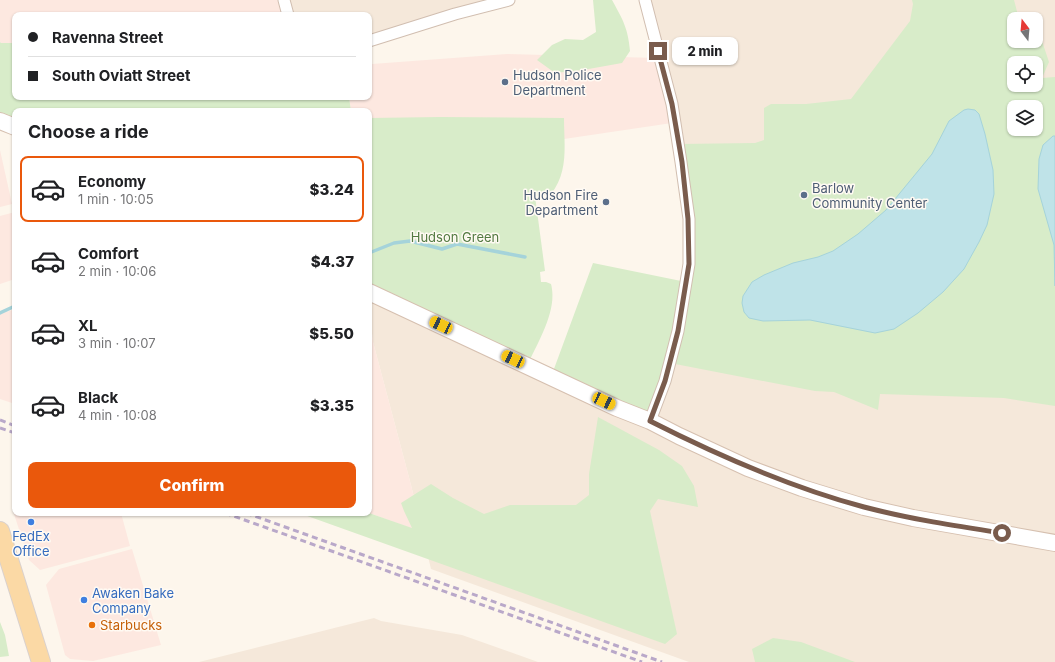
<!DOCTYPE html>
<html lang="en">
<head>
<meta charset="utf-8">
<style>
  body { margin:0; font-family:Inter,sans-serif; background:#f6f6f6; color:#202124; height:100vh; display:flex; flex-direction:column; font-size:15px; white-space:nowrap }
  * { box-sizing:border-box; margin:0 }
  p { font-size:13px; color:#757577 }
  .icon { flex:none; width:22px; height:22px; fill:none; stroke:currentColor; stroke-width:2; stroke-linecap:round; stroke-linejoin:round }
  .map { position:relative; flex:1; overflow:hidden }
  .sheet { position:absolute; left:12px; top:108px; width:360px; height:408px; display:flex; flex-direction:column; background:#fff; border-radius:8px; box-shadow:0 1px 3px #0004 }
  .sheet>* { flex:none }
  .banner { position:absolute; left:12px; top:12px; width:360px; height:88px; border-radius:8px; box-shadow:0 1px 3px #0004; display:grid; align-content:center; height:88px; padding:0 16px; background:#fff }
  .needle { width:26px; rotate:344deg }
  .buttons { position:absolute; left:1007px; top:12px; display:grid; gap:8px }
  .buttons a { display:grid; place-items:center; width:36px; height:36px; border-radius:8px; background:#fff; box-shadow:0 1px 3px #0004; font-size:20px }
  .end { position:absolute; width:18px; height:18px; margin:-9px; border:5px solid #7a5c4d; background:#fff; box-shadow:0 0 0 2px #fff }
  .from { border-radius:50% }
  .bubble { position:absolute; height:28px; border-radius:8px; background:#fff; box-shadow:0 1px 3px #0004; font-size:13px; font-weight:800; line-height:28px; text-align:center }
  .car { position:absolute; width:12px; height:24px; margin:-12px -6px; border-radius:5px; box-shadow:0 0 3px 1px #0007; background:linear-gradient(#f5c518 24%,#345 0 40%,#f5c518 0 76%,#345 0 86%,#f5c518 0) }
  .banner b { display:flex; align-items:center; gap:14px; height:38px; font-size:15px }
  .banner b+b { border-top:1px solid #e0e0e0 }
  .banner i { width:10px; height:10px; background:#202124 }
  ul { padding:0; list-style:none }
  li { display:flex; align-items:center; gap:12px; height:66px; margin:0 8px 6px; padding:0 8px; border:2px solid transparent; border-radius:8px }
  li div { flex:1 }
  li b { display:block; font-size:15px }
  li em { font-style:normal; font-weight:800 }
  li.on { border-color:#ea580c }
  li>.icon { width:36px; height:36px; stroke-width:1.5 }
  h2 { padding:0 16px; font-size:18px; line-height:48px }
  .action { display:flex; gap:8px; margin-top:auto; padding:8px 16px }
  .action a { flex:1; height:46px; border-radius:8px; background:#ea580c; color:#fff; font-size:16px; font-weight:800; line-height:46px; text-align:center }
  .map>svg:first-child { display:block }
  .residential { fill:#f5e8da; fill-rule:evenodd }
  .commercial { fill:#fde8e0 }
  .green { fill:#d8ecc9; fill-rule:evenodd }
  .water { fill:#bfe3e8; stroke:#a5d3da }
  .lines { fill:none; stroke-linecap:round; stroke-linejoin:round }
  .stream { stroke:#a5d3da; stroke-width:3.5 }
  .street-casing { stroke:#d1beb0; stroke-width:13 }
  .secondary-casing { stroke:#d6c0b0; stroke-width:18 }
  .primary-casing { stroke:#dad1cd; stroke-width:20 }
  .street { stroke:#fff; stroke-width:11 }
  .secondary { stroke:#fff; stroke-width:16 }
  .primary { stroke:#fbd9a5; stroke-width:18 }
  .rail { stroke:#b9a8c9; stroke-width:3; stroke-dasharray:6 4; stroke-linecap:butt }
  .route { stroke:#7a5c4d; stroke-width:5 }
  .service-dot { fill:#5c6f8a; stroke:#fffaf3; stroke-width:1.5 }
  .shop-dot { fill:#3f7fe0; stroke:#fffaf3; stroke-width:1.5 }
  .food-dot { fill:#e8710a; stroke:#fffaf3; stroke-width:1.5 }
  .labels { text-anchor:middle; stroke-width:3; stroke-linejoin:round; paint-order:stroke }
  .service-label { font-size:13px; fill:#4e5e75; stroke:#fffaf3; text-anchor:start }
  .park-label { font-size:13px; fill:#537a41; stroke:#fffaf3 }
  .shop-label { font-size:13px; fill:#366cbe; stroke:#fffaf3 }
  .food-label { font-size:13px; fill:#c56008; stroke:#fffaf3; text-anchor:start }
</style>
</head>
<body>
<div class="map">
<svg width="1055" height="662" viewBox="0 0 1055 662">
  <rect width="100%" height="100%" fill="#fdf6ec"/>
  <path class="residential" d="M284 0H509L369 41V15H288Z
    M645 0H1055V543L864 507 650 421 687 282 681 162ZM1014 19H1036V41H1014ZM1014 63H1036V85H1014ZM1014 107H1036V129H1014Z
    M371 298 705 456 843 507 1055 548V662H689L431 569 411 485 373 342 369 309Z
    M374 618 381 621 462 635 538 662H199Z"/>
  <path class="commercial" d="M0 0H281L285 15H15V43H1L0 42Z
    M369 54 372 64 507 54 657 58 672 123 564 139V118H369V111H351L349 97H369Z
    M0 150 12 204 0 207Z
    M15 212V279L0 284V216Z
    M15 309V404L0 399V314Z
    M369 309 373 342 411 485 423 535 413 529 369 513Z
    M15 510V513H121L130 546 40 570 29 560 13 511Z
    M132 549 161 645 93 661 70 659 65 655 46 585 59 569Z"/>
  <path class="green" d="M593 0H612C623 20 628 28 630 51L622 63 583 70 555 73 537 60 552 45 565 39 583 40 596 32Z
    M912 0H1014L1019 19H1014V41H1036V37L1042 41 1049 62 1042 78 1055 77V406L1004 398 880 394 878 410 834 392 815 391 670 363 650 421 551 377 593 263 686 282 689 264 679 144 755 143 764 140V108L771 104H806L851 99 910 21 913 4ZM1014 63H1036V85H1014ZM1014 107H1036V129H1014Z
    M0 42 1 43H15V97H349L351 111H15V128L0 121Z
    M440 117 564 118C564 145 569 171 551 194L535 196 545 271 540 272 541 282H546L551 284C558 310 538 342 527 366L369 292V118Z
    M598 417 659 450 682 466 694 486 698 507 658 499 650 511 677 634 665 644 299 513H369L412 528 404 511 401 503 431 484 453 498 484 514 510 505H576L589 495V474Z
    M0 622 5 635 9 656 0 657Z
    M773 638 801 642 855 662H755L752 649Z"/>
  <path class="water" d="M968 109 975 110 979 114 985 134 993 170 994 194 987 225 979 242 964 269 943 292 918 313 894 329 875 333 810 320 763 321 749 318 744 312 742 303 743 296 752 282 764 275 793 263 818 257 833 251 858 234 886 210 932 154 949 121 964 110Z
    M1053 136H1055V286L1054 245 1038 189 1039 159 1043 145Z"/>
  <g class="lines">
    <path class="stream" d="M369 253 394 243 410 241 442 249 457 244 525 257
      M0 313 15 306"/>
    <g class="street-casing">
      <path id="street" d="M284 0 288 15
        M645 0 672 104 681 162 689 219V264L678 331 665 381 650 421
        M369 41 455 14 509 0"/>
    </g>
    <g class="secondary-casing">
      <path id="secondary" d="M0 121 15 127
        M369 292 617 408 650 421 679 436 748 468 802 488 864 507 913 518 1055 543"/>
    </g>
    <g class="primary-casing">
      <path id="primary" d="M0 531 41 662"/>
    </g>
    <use href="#street" class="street"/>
    <use href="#secondary" class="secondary"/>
    <use href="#primary" class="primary"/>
    <path class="rail" d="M0 420 15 426
      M0 428 15 433
      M225 513 642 662
      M246 513 662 662"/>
  </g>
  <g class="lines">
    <path class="route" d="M658 51 672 104 682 162 688 219 689 264 678 331 665 381 650 421C719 456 789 487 864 507 910 519 956 526 1002 533"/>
  </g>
  <g class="service-dot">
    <circle cx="505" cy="82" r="4"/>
    <circle cx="804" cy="195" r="4"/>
    <circle cx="606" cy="202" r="4"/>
  </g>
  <g class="shop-dot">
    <circle cx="31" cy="522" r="4"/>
    <circle cx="84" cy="600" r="4"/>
  </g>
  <circle class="food-dot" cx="92" cy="625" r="4"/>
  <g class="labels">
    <g class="service-label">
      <text x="513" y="80">Hudson Police<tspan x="513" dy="15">Department</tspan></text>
      <text x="812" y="193">Barlow<tspan x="812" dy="15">Community Center</tspan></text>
      <text x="598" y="200" text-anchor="end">Hudson Fire<tspan x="598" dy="15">Department</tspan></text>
    </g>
    <g class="park-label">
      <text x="455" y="242">Hudson Green</text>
    </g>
    <g class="shop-label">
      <text x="31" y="541">FedEx<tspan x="31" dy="15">Office</tspan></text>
      <text x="92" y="598" text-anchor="start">Awaken Bake<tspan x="92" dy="15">Company</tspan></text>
    </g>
    <g class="food-label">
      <text x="100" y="630">Starbucks</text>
    </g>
  </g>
</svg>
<div class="buttons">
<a><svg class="needle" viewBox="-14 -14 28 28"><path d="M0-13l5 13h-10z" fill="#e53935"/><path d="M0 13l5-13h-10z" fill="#757577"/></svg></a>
<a><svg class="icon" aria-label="locate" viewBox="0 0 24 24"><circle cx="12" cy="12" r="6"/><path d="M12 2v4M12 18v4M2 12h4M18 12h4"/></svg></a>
<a><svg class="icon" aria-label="layers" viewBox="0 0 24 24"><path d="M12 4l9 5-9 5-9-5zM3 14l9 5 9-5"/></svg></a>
</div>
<i class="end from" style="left:1002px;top:533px"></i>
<i class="end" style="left:658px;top:51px"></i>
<div class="bubble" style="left:672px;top:37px;width:66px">2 min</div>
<i class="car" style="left:441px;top:325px;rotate:295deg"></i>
<i class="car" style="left:513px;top:359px;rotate:295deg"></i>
<i class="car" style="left:604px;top:401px;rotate:115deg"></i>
<div class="banner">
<b><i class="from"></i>Ravenna Street</b>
<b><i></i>South Oviatt Street</b>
</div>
<section class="sheet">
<h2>Choose a ride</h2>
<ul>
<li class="on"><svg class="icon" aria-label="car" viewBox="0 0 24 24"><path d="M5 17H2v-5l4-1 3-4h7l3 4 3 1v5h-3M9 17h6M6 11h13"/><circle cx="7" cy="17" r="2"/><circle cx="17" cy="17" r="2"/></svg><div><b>Economy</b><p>1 min · 10:05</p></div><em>$3.24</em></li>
<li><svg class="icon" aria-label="car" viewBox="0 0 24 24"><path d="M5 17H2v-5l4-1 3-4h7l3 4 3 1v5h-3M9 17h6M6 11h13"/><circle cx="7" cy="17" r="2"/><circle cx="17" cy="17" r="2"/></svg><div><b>Comfort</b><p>2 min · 10:06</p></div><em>$4.37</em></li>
<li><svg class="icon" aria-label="car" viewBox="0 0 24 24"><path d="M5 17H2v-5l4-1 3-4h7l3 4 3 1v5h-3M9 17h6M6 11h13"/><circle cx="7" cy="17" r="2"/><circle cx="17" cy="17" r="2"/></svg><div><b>XL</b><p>3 min · 10:07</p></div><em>$5.50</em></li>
<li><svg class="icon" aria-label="car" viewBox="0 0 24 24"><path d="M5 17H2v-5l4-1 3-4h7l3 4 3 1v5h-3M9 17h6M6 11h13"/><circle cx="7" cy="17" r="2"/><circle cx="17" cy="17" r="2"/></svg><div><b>Black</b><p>4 min · 10:08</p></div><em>$3.35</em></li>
</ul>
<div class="action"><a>Confirm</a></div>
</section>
</div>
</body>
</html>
